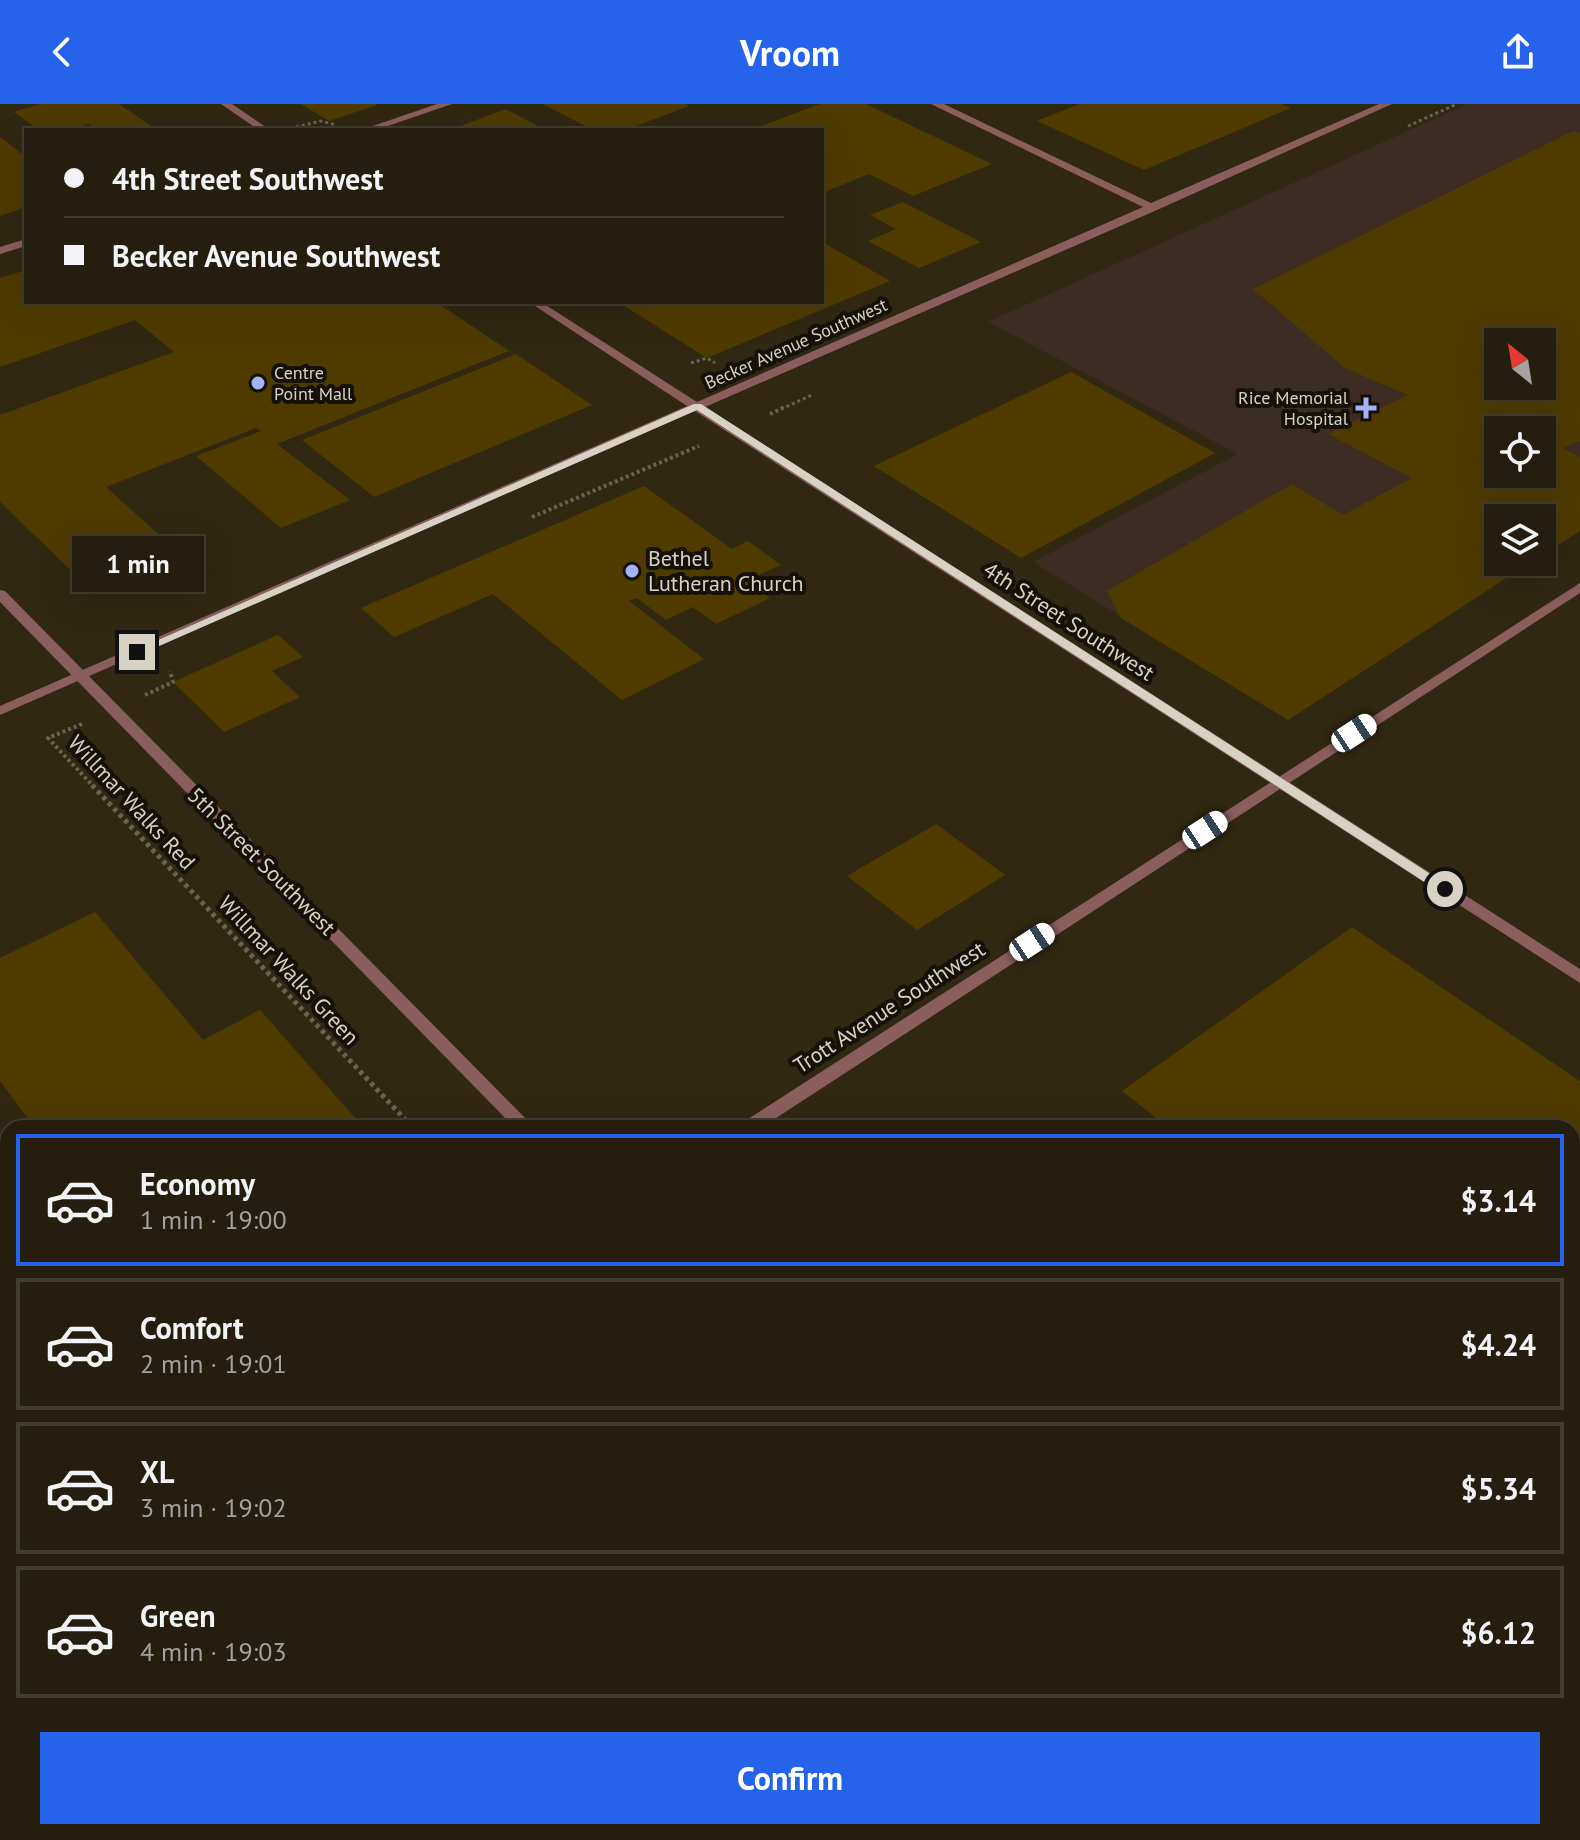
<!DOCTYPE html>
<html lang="en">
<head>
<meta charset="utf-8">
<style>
  body { margin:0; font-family:"PT Sans",sans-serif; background:#312b1c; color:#f1f3f6; height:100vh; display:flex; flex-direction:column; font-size:30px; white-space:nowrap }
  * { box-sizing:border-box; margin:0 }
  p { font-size:26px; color:#a3a29e }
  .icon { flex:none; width:44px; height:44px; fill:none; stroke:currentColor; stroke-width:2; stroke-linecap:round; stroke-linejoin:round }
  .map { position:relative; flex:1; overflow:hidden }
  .details { position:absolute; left:0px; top:1016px; width:1580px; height:720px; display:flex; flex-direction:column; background:#251e0e; border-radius:24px 24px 0 0; box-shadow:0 8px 32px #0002,0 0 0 2px #423c2e }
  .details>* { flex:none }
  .hud { position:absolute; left:24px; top:24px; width:800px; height:176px; border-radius:0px; box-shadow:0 8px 32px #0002,0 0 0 2px #423c2e; display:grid; align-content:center; height:176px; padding:0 40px; background:#251e0e }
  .needle { width:52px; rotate:330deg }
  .buttons { position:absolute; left:1484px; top:224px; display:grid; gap:16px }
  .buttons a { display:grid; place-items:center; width:72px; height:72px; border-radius:0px; background:#251e0e; box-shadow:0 8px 32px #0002,0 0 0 2px #423c2e; font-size:40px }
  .end { position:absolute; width:36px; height:36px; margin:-18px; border:10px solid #d7d2c4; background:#111; box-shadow:0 0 0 4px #111 }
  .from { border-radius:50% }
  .bubble { position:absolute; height:56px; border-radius:0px; background:#251e0e; box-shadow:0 8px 32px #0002,0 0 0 2px #423c2e; font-size:26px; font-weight:700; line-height:56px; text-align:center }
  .car { position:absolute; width:24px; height:48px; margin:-24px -12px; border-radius:10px; box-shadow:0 0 6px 2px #0007; background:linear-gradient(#fff 24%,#345 0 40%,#fff 0 76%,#345 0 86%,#fff 0) }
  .hud b { display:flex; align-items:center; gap:28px; height:76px; font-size:30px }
  .hud b+b { border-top:2px solid #423c2e }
  .hud i { width:20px; height:20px; background:#f1f3f6 }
  ul { padding:14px 0 0; list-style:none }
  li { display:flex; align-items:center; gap:24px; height:132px; margin:0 16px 12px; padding:0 24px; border:4px solid #423c2e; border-radius:0px }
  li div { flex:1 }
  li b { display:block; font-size:30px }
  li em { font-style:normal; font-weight:700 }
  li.active { border-color:#2563eb }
  li>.icon { width:72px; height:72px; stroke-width:1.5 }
  .action { display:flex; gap:16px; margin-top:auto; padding:16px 40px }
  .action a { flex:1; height:92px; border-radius:0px; background:#2563eb; color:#fff; font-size:32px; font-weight:700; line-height:92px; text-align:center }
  header { display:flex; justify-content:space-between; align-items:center; height:104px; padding:0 40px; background:#2563eb; color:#fff; font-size:36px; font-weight:700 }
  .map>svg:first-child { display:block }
  .medical { fill:#3d2c23; fill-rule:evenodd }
  .building { fill:#4f3b00; fill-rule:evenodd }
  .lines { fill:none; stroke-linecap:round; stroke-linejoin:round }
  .path-far3 { stroke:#6b6350; stroke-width:3; stroke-dasharray:3 3; stroke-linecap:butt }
  .path-far2 { stroke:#6b6350; stroke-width:4; stroke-dasharray:3 3; stroke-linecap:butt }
  .path-far1 { stroke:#6b6350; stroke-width:5; stroke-dasharray:4 4; stroke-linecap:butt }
  .path { stroke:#6b6350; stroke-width:6; stroke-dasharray:5 5; stroke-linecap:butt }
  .minor { fill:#895e5d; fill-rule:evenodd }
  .tertiary { fill:#895e5d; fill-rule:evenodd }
  .route { fill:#d7d2c4 }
  .poi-dot { fill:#a6b1fc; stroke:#151108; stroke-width:3 }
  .labels { text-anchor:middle; stroke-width:8; stroke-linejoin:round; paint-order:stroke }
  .far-street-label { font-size:18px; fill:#d7d2c4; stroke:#151108 }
  .far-poi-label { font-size:18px; fill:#d7d2c4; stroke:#151108; text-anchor:start }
  .poi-label { font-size:22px; fill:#d7d2c4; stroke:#151108; text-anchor:start }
  .street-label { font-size:22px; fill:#d7d2c4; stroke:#151108 }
</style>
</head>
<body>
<header><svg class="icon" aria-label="back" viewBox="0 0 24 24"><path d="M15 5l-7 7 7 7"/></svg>Vroom<svg class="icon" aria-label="share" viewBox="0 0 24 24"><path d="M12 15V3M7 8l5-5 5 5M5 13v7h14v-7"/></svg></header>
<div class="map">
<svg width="1580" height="1736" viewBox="0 0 1580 1736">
  <rect width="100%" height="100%" fill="#312812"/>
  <path class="medical" d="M1467 0H1580V427L1542 451V414H1498V458H1531L1288 616 1033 458 1238 350 988 218ZM1498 238H1542V282H1498ZM1498 326H1542V370H1498Z"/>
  <path class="building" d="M40 0H119L157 26H98L89 20 69 26H39L14 8Z
    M301 0H377V1L329 17Z
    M543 0H684L689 2 636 22 643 26H593Z
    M820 0H866L992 60 913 92 869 70 822 89V26H751Z
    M1079 0H1281L1291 4 1144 66 1037 17Z
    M506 5 545 26H450Z
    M1573 27 1580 29V337L1562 344 1580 353V427L1542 451V414H1498V458H1531L1288 616 1121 514 1107 487 1292 380 1343 411 1412 374 1328 330 1408 291 1345 264 1253 185ZM1498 238H1542V282H1498ZM1498 326H1542V370H1498Z
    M0 33 26 53V103L0 112Z
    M903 98 981 138 919 164 868 137 896 125 870 111Z
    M822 138 890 177 707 254 618 198H822Z
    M26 166V198H436L509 247 277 340 350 396 281 424 196 352 261 327 256 324 106 383 195 463 156 479 144 469 117 464 83 478 0 398V311L174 248 135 216 0 263V174Z
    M516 250 592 301 374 393 302 336Z
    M1071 268 1215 349 1021 454 874 362Z
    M644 382 732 445 748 437 781 461 747 476 770 494 716 520 693 503 666 516 637 494 629 497 704 555 622 596 493 490 394 533 361 504Z
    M278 531 303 553 272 567 300 593 224 628 173 578Z
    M936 720 1005 771 917 826 847 772Z
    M95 808 203 936 260 906 364 1024H35L0 977V854Z
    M1352 823 1580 977V1163L1572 1170V1024H1169L1122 987Z
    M8 1125V1340L0 1328V1129Z"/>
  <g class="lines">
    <path class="path-far3" d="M1408 22 1457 0
      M296 23 321 17 336 21
      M691 259 707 254 715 259
      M781 305 812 291"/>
    <path class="path-far2" d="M770 310 785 303
      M532 413 699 342
      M145 591 173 578 170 567
      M82 620 48 634 94 683"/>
    <path class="path-far1" d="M92 681 413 1024"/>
    <path class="path" d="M1069 1728 1077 1736"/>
    <path class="minor" d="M221 0H232L270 26H259Z
      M931 0H944L1151 99 1379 0H1392L1157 106 705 303 1580 865V879L695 307 0 611V602L687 302 529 198H541L697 298 1143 103Z"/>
    <path class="tertiary" d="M437 0H452L376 26H361Z
      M26 135V142L0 150V143Z
      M1580 479V489L761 1024H739L742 1019Z
      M0 486 5 487 535 1024H515L0 498Z
      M8 1493V1514L0 1518V1497Z
      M1205 1728H1232L1235 1736H1208Z"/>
  </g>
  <path class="route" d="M694 300H701L1449 782V788H1440L697 306 141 550 131 548Z"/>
  <g class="poi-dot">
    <circle cx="258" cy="279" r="8"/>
    <path d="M1362 292h8v8h8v8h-8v8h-8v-8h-8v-8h8z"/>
    <circle cx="632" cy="467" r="8"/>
  </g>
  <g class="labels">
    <g class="far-street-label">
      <text transform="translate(796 240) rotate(-24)" y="6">Becker Avenue Southwest</text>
    </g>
    <g class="far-poi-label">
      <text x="274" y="275">Centre<tspan x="274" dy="21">Point Mall</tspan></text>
      <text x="1348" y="300" text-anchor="end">Rice Memorial<tspan x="1348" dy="21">Hospital</tspan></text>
    </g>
    <g class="poi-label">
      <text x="648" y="462">Bethel<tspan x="648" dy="25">Lutheran Church</tspan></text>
    </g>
    <g class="street-label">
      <text transform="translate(1069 517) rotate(33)" y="8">4th Street Southwest</text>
      <text transform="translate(132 698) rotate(47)" y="8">Willmar Walks Red</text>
      <text transform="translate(262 757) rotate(45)" y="8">5th Street Southwest</text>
      <text transform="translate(289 866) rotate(47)" y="8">Willmar Walks Green</text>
      <text transform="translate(889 903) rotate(-33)" y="8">Trott Avenue Southwest</text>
    </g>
  </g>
</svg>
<div class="buttons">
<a><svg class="needle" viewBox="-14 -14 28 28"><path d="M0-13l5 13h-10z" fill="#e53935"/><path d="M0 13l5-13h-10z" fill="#a3a29e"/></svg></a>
<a><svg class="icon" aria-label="locate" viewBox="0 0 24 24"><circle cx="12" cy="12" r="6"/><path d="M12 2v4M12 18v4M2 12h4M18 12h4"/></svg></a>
<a><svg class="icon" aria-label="layers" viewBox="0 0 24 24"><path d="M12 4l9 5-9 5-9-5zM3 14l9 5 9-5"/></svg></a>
</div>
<i class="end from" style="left:1445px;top:785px"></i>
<i class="end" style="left:137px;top:548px"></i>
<div class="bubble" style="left:72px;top:432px;width:132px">1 min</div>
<i class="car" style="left:1354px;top:629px;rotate:57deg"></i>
<i class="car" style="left:1205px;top:726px;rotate:57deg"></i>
<i class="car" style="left:1032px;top:838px;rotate:57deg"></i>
<div class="hud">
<b><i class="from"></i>4th Street Southwest</b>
<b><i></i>Becker Avenue Southwest</b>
</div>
<section class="details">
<ul>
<li class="active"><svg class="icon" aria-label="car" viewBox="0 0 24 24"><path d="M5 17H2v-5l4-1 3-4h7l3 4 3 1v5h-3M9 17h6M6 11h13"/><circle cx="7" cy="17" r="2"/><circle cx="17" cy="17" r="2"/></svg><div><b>Economy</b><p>1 min · 19:00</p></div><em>$3.14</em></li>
<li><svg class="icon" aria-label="car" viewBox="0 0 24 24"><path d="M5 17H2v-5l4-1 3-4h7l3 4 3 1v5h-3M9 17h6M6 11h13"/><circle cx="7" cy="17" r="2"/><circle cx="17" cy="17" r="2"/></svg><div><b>Comfort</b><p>2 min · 19:01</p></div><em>$4.24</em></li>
<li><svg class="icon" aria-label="car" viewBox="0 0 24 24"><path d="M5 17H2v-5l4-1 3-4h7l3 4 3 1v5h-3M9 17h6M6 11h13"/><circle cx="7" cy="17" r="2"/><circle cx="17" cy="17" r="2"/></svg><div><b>XL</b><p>3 min · 19:02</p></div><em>$5.34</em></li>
<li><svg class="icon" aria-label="car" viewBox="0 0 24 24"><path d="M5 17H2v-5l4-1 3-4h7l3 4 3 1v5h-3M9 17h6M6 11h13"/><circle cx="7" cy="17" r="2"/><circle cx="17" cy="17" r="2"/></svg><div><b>Green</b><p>4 min · 19:03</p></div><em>$6.12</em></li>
</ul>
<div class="action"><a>Confirm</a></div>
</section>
</div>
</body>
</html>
